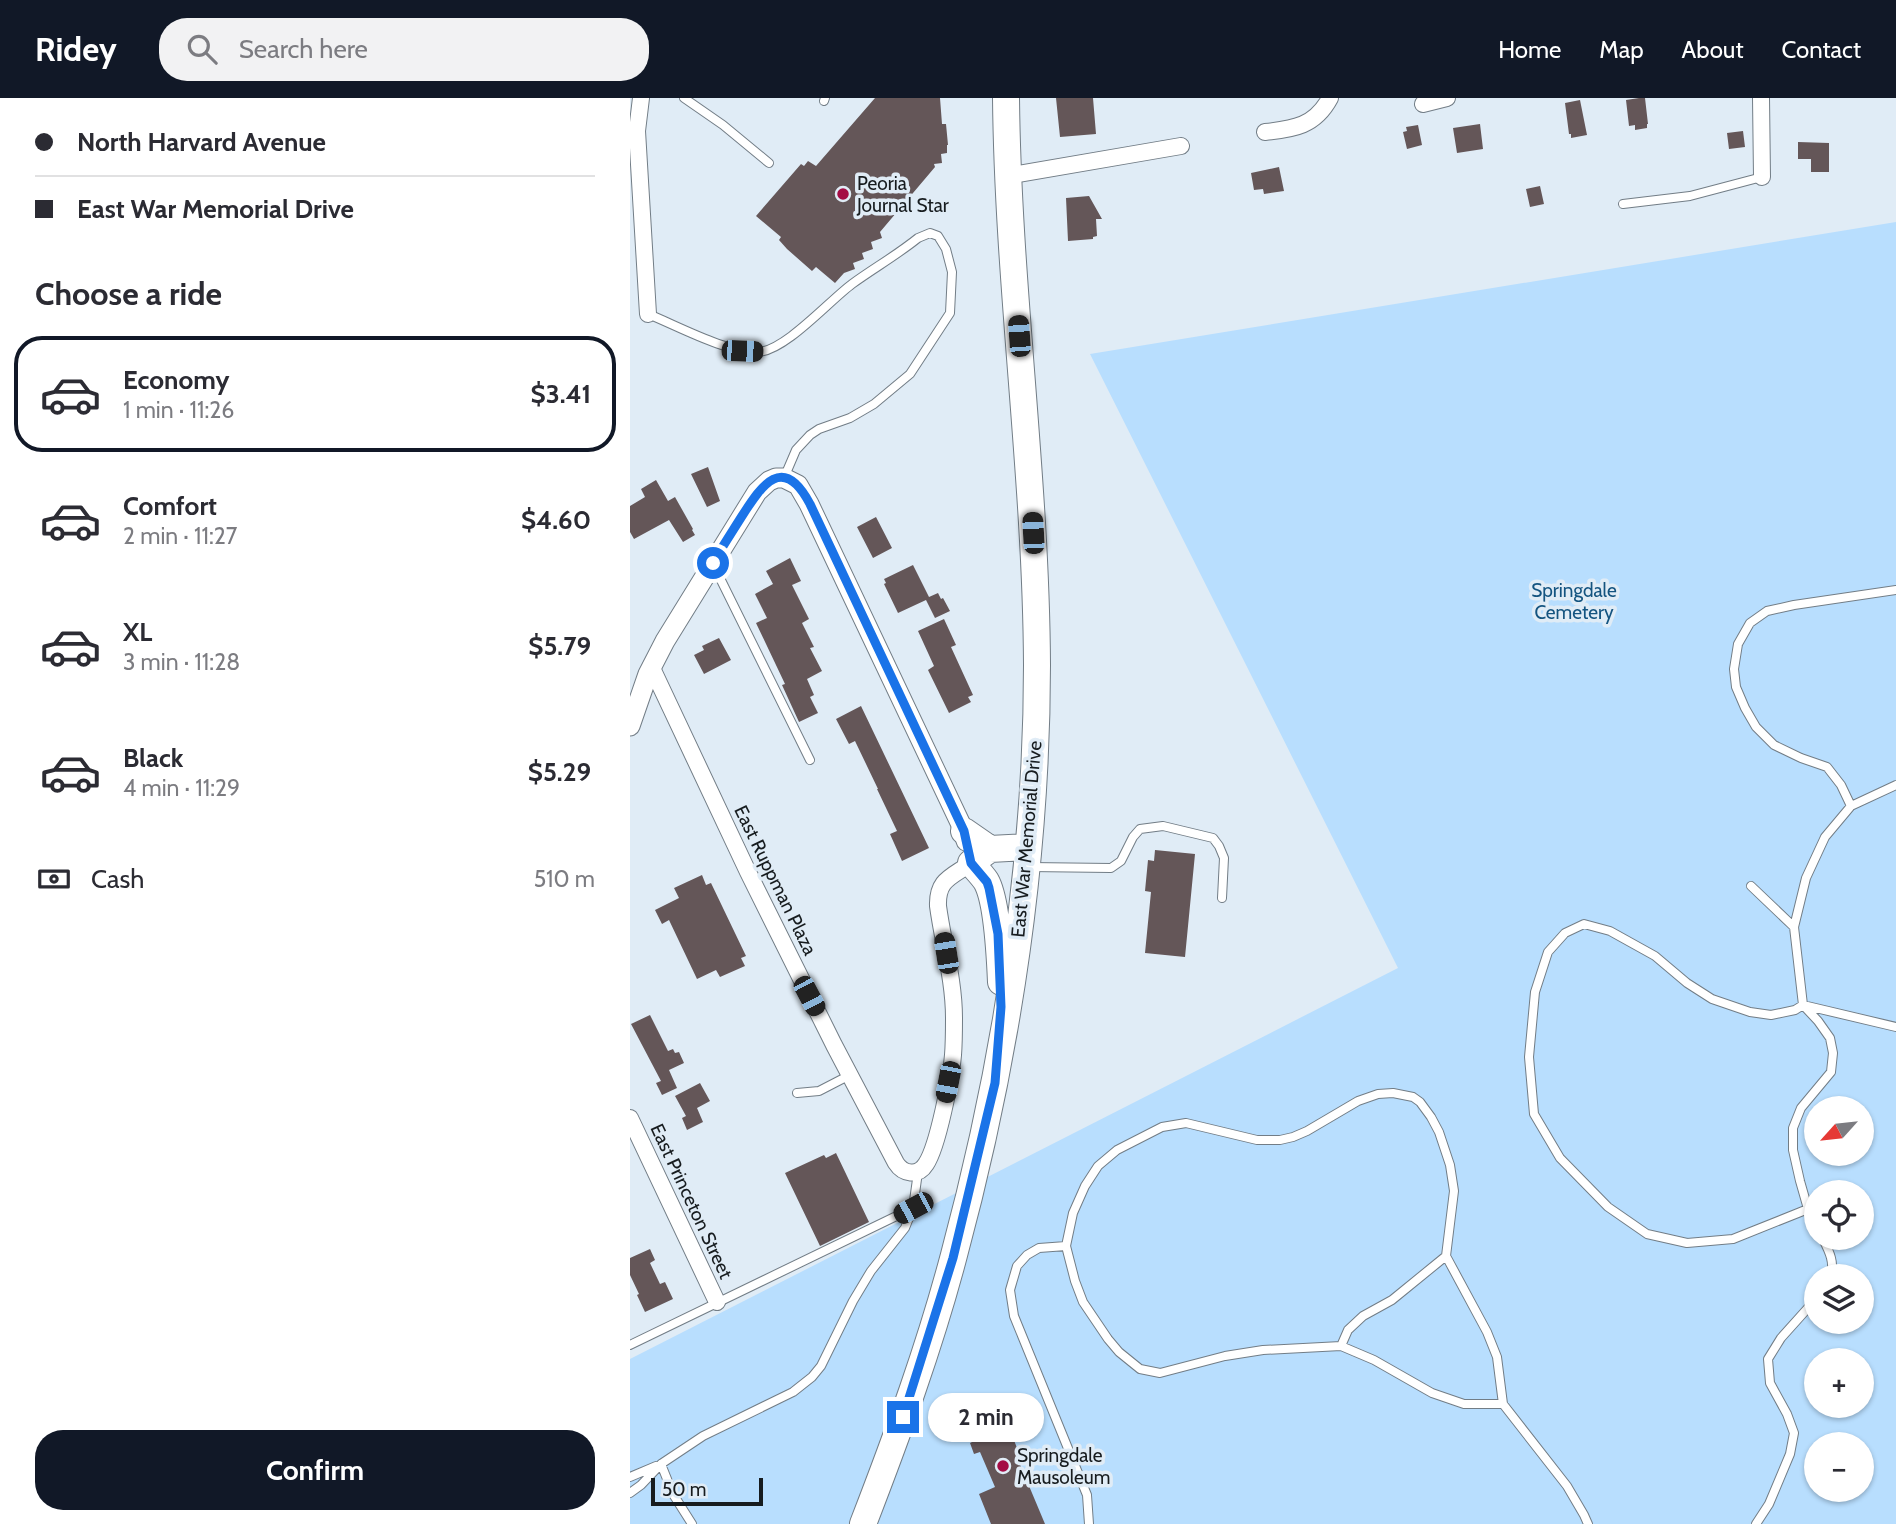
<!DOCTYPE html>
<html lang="en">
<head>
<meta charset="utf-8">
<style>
  body { margin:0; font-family:Cabin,sans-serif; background:#f2f2f3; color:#2b2b33; height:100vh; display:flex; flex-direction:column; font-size:26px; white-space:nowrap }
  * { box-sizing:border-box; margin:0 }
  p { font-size:23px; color:#7c7c81 }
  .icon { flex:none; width:38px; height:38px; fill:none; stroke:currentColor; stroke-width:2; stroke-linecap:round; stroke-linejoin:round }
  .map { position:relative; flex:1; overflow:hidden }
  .side { display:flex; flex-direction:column; background:#fff; width:630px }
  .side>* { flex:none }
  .top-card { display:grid; align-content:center; height:154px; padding:0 35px; background:#fff }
  .needle { width:46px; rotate:243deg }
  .buttons { position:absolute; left:1174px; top:998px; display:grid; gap:14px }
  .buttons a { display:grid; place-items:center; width:70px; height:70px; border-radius:50%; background:#fff; box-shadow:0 2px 5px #0004; font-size:35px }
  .scale { position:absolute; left:21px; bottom:18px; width:112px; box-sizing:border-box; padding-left:7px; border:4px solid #171c1f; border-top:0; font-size:19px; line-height:24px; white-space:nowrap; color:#171c1f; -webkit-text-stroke:5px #e0ecf6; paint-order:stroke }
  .end { position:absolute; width:32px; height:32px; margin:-16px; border:9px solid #1a73e8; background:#fff; box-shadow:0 0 0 4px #fff }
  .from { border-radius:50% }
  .bubble { position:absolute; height:49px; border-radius:24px; background:#fff; box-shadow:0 2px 5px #0004; font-size:23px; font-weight:700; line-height:49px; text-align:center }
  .car { position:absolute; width:21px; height:42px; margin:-21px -10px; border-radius:9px; box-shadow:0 0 5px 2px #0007; background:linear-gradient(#222 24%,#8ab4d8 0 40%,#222 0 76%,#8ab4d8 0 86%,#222 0) }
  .top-card b { display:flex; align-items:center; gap:24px; height:66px; font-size:26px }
  .top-card b+b { border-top:2px solid #e1e1e2 }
  .top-card i { width:18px; height:18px; background:#2b2b33 }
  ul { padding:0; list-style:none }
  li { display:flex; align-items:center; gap:21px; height:116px; margin:0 14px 10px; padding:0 21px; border:4px solid transparent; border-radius:28px }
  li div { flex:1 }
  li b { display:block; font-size:26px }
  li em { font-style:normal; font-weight:700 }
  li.selected { border-color:#111827 }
  li>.icon { width:63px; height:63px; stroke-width:1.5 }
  h2 { padding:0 35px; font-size:32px; line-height:84px }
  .pay { display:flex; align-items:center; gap:18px; height:77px; padding:0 35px; font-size:26px }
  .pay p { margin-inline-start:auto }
  .button { display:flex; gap:14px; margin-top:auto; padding:14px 35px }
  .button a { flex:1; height:80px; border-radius:28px; background:#111827; color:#fff; font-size:28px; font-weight:700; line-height:80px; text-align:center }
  header { display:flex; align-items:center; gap:42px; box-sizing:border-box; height:98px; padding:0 35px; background:#111827; color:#fff }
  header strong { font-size:33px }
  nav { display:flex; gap:38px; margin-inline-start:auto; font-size:24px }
  .search { width:490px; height:63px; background:#f2f2f3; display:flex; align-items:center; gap:18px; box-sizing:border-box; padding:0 24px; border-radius:28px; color:#7c7c81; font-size:26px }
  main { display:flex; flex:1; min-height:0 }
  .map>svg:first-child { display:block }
  .green { fill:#b8defe; fill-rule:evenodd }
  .building { fill:#645658 }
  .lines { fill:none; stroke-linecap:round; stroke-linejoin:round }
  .service-casing { stroke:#727d86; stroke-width:10 }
  .minor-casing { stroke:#727d86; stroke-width:18 }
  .tertiary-casing { stroke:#727d86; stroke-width:21 }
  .trunk-casing { stroke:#727d86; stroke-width:28 }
  .service { stroke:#fff; stroke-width:8 }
  .minor { stroke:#fff; stroke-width:16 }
  .tertiary { stroke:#fff; stroke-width:19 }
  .trunk { stroke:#fff; stroke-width:26 }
  .route { stroke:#1a73e8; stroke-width:9 }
  .poi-dot { fill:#a40c44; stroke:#e0ecf6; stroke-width:2.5 }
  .labels { text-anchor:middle; stroke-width:7; stroke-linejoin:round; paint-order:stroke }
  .poi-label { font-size:19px; fill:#171c1f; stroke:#e0ecf6; text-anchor:start }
  .park-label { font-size:19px; fill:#145480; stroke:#e0ecf6 }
  .street-label { font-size:19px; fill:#171c1f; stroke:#e0ecf6 }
</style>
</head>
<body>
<header>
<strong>Ridey</strong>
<div class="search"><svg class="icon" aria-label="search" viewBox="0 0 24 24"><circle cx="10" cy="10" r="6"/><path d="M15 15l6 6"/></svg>Search here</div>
<nav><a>Home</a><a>Map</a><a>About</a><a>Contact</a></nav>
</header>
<main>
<section class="side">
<div class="top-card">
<b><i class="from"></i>North Harvard Avenue</b>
<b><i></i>East War Memorial Drive</b>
</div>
<h2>Choose a ride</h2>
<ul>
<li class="selected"><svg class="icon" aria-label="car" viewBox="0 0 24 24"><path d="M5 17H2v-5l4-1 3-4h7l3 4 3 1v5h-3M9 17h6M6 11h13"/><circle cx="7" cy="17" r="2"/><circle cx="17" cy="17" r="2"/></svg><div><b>Economy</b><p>1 min · 11:26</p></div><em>$3.41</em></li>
<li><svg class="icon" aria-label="car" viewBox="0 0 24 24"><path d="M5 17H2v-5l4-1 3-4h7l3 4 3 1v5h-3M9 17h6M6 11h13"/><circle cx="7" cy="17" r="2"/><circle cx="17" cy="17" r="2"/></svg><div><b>Comfort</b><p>2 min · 11:27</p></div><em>$4.60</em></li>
<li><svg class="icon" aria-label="car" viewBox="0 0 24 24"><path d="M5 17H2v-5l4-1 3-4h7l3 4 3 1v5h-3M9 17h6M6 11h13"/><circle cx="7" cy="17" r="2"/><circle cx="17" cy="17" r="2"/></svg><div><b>XL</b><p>3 min · 11:28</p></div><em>$5.79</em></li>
<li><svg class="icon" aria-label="car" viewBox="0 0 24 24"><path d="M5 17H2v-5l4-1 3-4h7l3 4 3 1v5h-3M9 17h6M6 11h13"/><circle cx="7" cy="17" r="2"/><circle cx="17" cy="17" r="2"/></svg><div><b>Black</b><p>4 min · 11:29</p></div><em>$5.29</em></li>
</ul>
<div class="pay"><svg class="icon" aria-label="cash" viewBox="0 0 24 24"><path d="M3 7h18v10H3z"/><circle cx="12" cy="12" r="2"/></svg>Cash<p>510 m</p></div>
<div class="button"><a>Confirm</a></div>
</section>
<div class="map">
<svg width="1266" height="1426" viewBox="0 0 1266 1426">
  <rect width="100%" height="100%" fill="#e0ecf6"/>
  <path class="green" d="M1266 124V1426H0V1261L768 870 460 256ZM1186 1010H1232V1055H1186ZM1186 1094H1232V1139H1186ZM1186 1178H1232V1223H1186ZM1186 1262H1232V1307H1186ZM1186 1346H1232V1391H1186Z"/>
  <path class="building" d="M245 0H310L312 26H316L318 47H317V55L311 56 312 65 304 66 305 69 250 134 252 140 241 144 243 151 232 155 234 161 223 165 225 171 214 175 205 185 186 169 182 173 157 151 149 142 151 139 126 118 171 66 174 68 178 63 186 68Z
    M426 0H463L466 36 430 39Z
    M1009 0H1015L1018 26H1017V30L1005 32V27L999 28 996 2Z
    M950 2 957 37 941 40V36H939L935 5Z
    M850 26 853 51 827 55 823 30Z
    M788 27 792 47 777 51 773 34 777 33 776 29Z
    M1113 33 1115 49 1099 51 1097 35Z
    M1168 44 1199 45V74H1181V61H1168Z
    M649 69 654 93 634 96 633 91 624 92 621 75Z
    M910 88 914 106 900 109 896 91Z
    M459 98 472 121H466L467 138 463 139V141L438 143 436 100Z
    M78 369 90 403 77 409 61 376Z
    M26 382 38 403 45 399 63 431 62 432 65 437 53 444 39 422 4 441 0 434V408L15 399 11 391Z
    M246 419 262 450 243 460 227 429Z
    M160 460 171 483 162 487 179 521 172 525 184 549 180 550 192 573 177 581 184 597 180 599 188 615 169 624 152 587 155 586 126 525 137 520 125 496 143 486 136 473Z
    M283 467 299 499 308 495 311 501 313 500 320 513 305 520 296 502 268 515 254 486 256 485 254 481Z
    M314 521 326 547 321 549 343 597 338 599 341 604 319 615 298 572 304 568 288 533Z
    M89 540 101 562 74 576 64 557 74 552 72 548Z
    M231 608 299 750 272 763 260 736 267 733 247 691H248L225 643 219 646 206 621Z
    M525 752 565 756 555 859 515 855 521 794 515 793 518 762 524 763Z
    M72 777 76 787 81 785 116 858 111 860 115 868 90 879 86 872 67 881 39 822 32 826 25 812 49 800 44 790Z
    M20 917 38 953 43 951 45 955 49 954 54 965 39 972 47 990 32 997 26 985 31 983 1 926Z
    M70 985 80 1003 67 1010 73 1024 57 1032 52 1020 56 1018 45 998Z
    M206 1055 239 1124 190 1148 155 1075 194 1057 196 1060Z
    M20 1151 25 1162 20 1165 30 1186 35 1184 43 1201 15 1214 7 1197 9 1196 0 1177V1160Z
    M368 1303 377 1326 379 1325 385 1339 383 1340 392 1362 389 1364 415 1426H361L349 1396 365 1389 350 1354 344 1356 340 1345 346 1342 335 1317Z"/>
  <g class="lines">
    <g class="service-casing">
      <path id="service" d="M54 0 93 27 139 65
        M194 3 195 0
        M993 106 1060 98 1132 79
        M18 216C48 228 97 255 128 254 155 253 199 203 222 186 244 170 267 157 288 140L300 135 308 138 316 151 322 174 320 215 280 276 244 306 220 320 189 331 180 337 166 352 154 380
        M84 468 180 662
        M1221 708 1211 687 1197 669 1171 660 1144 647 1126 629 1115 610 1106 589 1104 571 1108 546 1120 525 1137 513 1164 507 1266 492
        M399 769 481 770 491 763 503 739 510 731 533 728 583 740 589 748 594 760 592 800
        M1121 788 1164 829
        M167 995 189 993 220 977
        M1178 1111 1103 1141 1057 1145 1017 1136 978 1109 930 1060 904 1016 899 959 905 894 918 854 935 835 954 826 980 833 1025 858 1057 885 1082 901 1120 914 1141 917 1165 912 1173 907 1266 929
        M1186 1128 1178 1111 1170 1083 1163 1052V1030L1171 1010 1201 974 1203 955 1200 940 1188 923 1173 907 1164 829 1176 780 1195 739 1221 708 1266 687
        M1192 1139C1198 1151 1206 1165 1200 1178
        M436 1148 409 1150 397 1157 387 1168 380 1192 384 1218 457 1397 459 1426
        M0 1247 283 1110
        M711 1248 718 1232 733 1218 762 1202 816 1158
        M873 1306H834L802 1295 744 1262 711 1248 633 1252 595 1258 530 1275 510 1271 489 1254 478 1241 453 1204 445 1183 436 1148 443 1115 455 1088 468 1068 487 1052 532 1029 556 1025 627 1042H650L663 1039 677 1033 728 1003 748 996 763 995 783 999 790 1004 801 1019 809 1034 820 1067 824 1093 816 1158 857 1234 867 1259 873 1306 937 1388 954 1417 958 1426
        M0 1379 26 1368
        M0 1395 11 1387 31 1366
        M62 1426 43 1396 31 1366 73 1338 163 1294 182 1279 191 1268 223 1203 241 1173 275 1130 283 1110 288 1074
        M1126 1426 1139 1406 1160 1356 1164 1335 1157 1316 1140 1285 1138 1261 1151 1240 1186 1201"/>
    </g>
    <g class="minor-casing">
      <path id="minor" d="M11 0 7 33 18 216
        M1131 0 1132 79
        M793 6 817 0
        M635 34C664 31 685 28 700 0
        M377 78 551 48
        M21 568 118 774 204 947 266 1065C273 1076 288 1079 296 1066 308 1048 321 980 323 957 324 945 324 932 324 920 324 882 313 845 308 808 307 781 322 779 341 765
        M0 1020 87 1204"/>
    </g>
    <g class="tertiary-casing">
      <path id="tertiary" d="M0 628 18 576 35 543 127 394 139 383 146 380H154L168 387 179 406 334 733 336 743"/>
    </g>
    <g class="trunk-casing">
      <path id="trunk" d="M334 733 360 751
        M371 884C370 861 367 802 356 783 352 777 346 771 341 765L360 751 398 749
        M233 1426C267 1338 300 1248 324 1157 376 964 407 767 407 567 406 378 378 189 376 0"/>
    </g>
    <use href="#service" class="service"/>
    <use href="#minor" class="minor"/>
    <use href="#tertiary" class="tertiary"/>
    <use href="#trunk" class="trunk"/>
  </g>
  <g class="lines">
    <path class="route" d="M83 465C92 449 102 434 112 418 132 387 153 355 180 406L334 733 341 765 357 784 359 790 368 836 371 909 365 985 323 1160 273 1319"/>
  </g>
  <g class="poi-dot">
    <circle cx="213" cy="96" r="7"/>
    <circle cx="373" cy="1368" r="7"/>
  </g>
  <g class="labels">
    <g class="poi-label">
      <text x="227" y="92">Peoria<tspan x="227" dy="22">Journal Star</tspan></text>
      <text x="387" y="1364">Springdale<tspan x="387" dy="22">Mausoleum</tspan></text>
    </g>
    <g class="park-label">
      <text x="944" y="499">Springdale<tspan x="944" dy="22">Cemetery</tspan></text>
    </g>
    <g class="street-label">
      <text transform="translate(396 741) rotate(-85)" y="7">East War Memorial Drive</text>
      <text transform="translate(146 782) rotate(64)" y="7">East Ruppman Plaza</text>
      <text transform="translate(62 1103) rotate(65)" y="7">East Princeton Street</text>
    </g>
  </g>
</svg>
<div class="buttons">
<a><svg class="needle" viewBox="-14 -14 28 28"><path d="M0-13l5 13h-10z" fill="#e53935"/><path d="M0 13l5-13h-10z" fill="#7c7c81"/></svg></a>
<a><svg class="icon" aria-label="locate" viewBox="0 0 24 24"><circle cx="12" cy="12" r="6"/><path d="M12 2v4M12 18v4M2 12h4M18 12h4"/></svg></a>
<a><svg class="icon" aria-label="layers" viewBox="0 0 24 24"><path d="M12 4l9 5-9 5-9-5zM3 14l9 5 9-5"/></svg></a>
<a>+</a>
<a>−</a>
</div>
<div class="scale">50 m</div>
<i class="end from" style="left:83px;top:465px"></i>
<i class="end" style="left:273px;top:1319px"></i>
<div class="bubble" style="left:298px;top:1295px;width:116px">2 min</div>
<i class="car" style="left:389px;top:238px;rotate:356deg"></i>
<i class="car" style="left:112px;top:253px;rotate:92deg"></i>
<i class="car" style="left:403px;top:435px;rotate:357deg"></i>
<i class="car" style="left:316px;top:855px;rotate:351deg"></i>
<i class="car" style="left:179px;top:898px;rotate:152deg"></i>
<i class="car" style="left:318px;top:984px;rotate:191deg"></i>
<i class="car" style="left:283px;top:1110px;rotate:242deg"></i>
</div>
</main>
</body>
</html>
